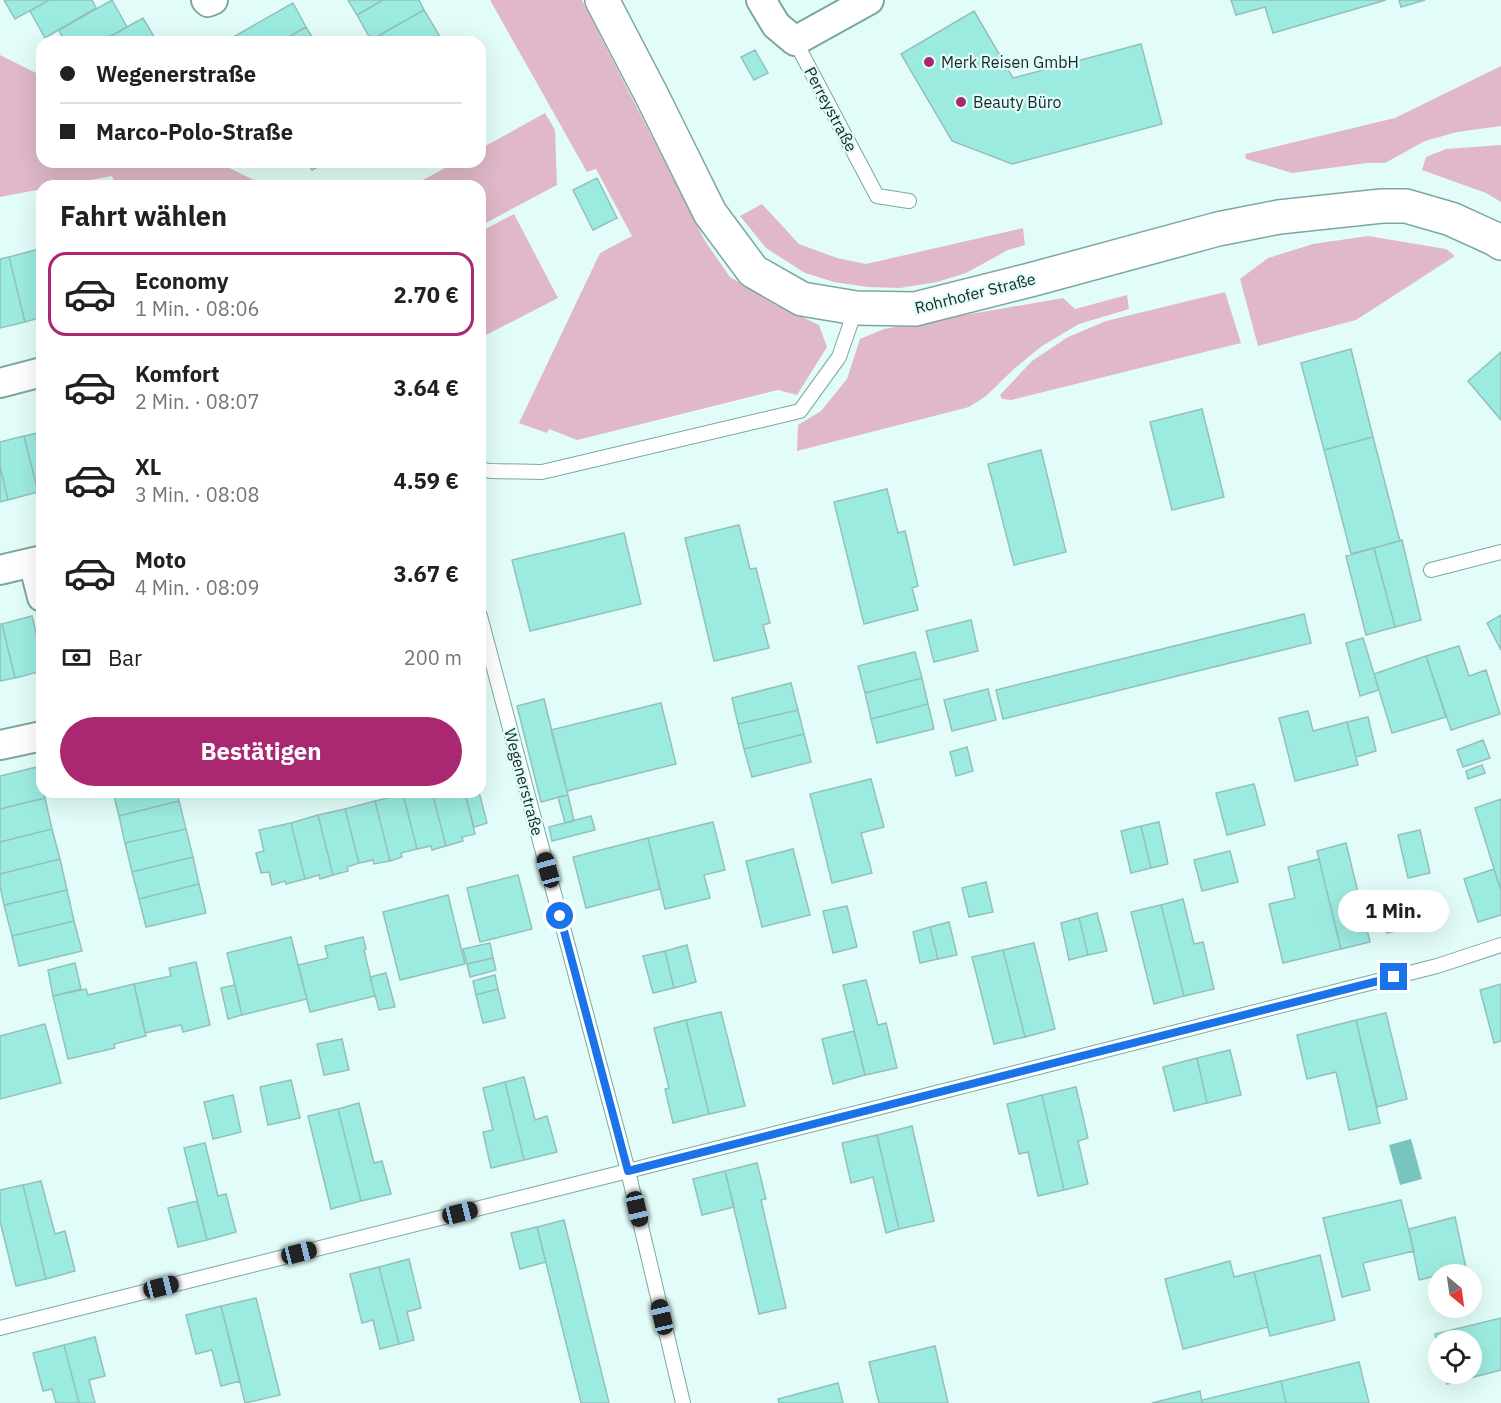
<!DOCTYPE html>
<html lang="de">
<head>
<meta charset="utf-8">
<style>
  body { margin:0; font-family:"IBM Plex Sans",sans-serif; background:#f2f2f2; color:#202124; height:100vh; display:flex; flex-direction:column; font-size:22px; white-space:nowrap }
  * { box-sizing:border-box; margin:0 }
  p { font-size:20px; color:#757577 }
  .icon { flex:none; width:33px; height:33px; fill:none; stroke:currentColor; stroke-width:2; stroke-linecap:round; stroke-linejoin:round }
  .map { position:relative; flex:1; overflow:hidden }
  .drawer { position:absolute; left:36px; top:180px; width:450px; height:618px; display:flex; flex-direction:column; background:#fff; border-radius:18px; box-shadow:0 6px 24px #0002 }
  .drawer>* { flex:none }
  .banner { position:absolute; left:36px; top:36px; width:450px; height:132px; border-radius:18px; box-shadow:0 6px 24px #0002; display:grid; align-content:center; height:132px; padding:0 24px; background:#fff }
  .needle { width:39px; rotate:151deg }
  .controls { position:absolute; left:1428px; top:1264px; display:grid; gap:12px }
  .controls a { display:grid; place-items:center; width:54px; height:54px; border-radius:50%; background:#fff; box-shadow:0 6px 24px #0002; font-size:30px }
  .end { position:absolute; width:27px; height:27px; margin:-14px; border:8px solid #1a73e8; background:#fff; box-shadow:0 0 0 3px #fff }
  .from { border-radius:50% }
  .bubble { position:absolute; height:42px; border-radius:21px; background:#fff; box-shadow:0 6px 24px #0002; font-size:20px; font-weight:700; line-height:42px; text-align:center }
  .car { position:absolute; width:18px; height:36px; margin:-18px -9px; border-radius:8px; box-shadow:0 0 4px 2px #0007; background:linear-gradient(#222 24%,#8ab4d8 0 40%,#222 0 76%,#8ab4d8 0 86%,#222 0) }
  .banner b { display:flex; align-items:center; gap:21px; height:57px; font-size:22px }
  .banner b+b { border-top:2px solid #e0e0e0 }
  .banner i { width:15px; height:15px; background:#202124 }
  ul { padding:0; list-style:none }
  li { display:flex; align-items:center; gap:18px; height:84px; margin:0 12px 9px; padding:0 12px; border:3px solid transparent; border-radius:18px }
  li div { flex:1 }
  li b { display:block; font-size:22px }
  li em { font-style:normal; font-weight:700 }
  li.active { border-color:#aa2771 }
  li>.icon { width:54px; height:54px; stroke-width:1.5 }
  h2 { padding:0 24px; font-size:27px; line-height:72px }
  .pay { display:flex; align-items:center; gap:15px; height:66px; padding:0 24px; font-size:22px }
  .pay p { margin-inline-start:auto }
  .cta { display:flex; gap:12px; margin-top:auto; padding:12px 24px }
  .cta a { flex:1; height:69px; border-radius:36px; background:#aa2771; color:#fff; font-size:24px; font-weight:700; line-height:69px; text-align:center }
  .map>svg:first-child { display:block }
  .green { fill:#e0b8c9 }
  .water { fill:#77c5bc }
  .building { fill:#9cebe1; stroke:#94c0ba; stroke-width:1.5 }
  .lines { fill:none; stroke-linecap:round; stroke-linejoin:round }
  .lane-casing { stroke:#7ca7a1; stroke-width:16 }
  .street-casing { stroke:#7ca7a1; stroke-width:32 }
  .secondary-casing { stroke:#7ca7a1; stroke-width:36 }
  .lane { stroke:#fff; stroke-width:14 }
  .street { stroke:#fff; stroke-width:28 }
  .secondary { stroke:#fff; stroke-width:33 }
  .route { stroke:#1a73e8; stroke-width:8 }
  .poi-dot { fill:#aa2771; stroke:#e2fdf9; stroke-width:2 }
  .labels { text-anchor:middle; stroke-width:4.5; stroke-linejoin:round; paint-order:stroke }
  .poi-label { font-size:16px; fill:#162826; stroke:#e2fdf9; text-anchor:start }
  .street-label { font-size:16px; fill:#162826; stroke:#e2fdf9 }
</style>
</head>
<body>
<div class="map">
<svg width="1501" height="1403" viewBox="0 0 1501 1403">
  <rect width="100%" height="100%" fill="#e2fdf9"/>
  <path class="green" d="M490 0H582L705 241 730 277 777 305 819 325 827 347 797 395 778 390 577 440 549 429 547 433 519 423 600 253 632 236 596 169 587 172Z
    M0 55 42 76V162H217L266 186H116L112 176 58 186H42V189L0 197Z
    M1501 66V126L1457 132 1425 141 1385 163H1367L1292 173 1246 159 1245 154 1395 118Z
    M545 113 555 130 557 185 480 226V186H412L456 162H480V149Z
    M1501 145V202L1486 193 1422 170 1426 157 1446 149Z
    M762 204 799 244 837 258 866 264 1023 228 1025 245 1008 250 966 273 937 282 900 288 868 287 834 282 805 273 766 248 740 216Z
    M514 214 558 298 480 338V232Z
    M1368 236 1446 249 1455 256 1356 320 1258 346 1240 279 1268 258 1313 244Z
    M1225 292 1241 343 1011 400 1002 399 1000 395 1032 361 1068 337 1106 321Z
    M1127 295 1129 309 1079 324 1042 346 1015 368 986 396 969 407 797 451 798 425 821 411 847 379 860 339 884 329 1063 298 1075 309Z"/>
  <path class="water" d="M1411 1139 1422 1179 1400 1185 1389 1145Z"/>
  <path class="building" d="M4 0H49L15 19Z
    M49 0H92L96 8 45 38 30 11Z
    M112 0 127 27 100 42H65L59 30Z
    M348 0H383L357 15Z
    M383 0H419L424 10 371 40 357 15Z
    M1231 0H1386L1273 33 1265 7 1236 15Z
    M1399 0H1425L1401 7Z
    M293 3 306 27 280 42H238L235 36Z
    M424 10 442 40 438 42H372L371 40Z
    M974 11 1013 78 1141 44 1162 124 1012 164 952 141 901 54Z
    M143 18 157 42H100L127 27Z
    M306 27 315 42H280Z
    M755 50 768 73 754 80 741 57Z
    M307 162H327L312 170Z
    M597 178 617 218 593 230 573 190Z
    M39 249 42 260V317L25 322 9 257Z
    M9 257 25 322 0 328V259Z
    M1351 349 1373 437 1324 450 1301 363Z
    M1501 352V420L1468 381Z
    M1202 409 1224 497 1172 510 1150 422Z
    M42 432V491L38 492 24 436Z
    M24 436 38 492 8 500 0 466V442Z
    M1373 437 1400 541 1351 554 1324 450Z
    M1041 450 1066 552 1014 565 988 464Z
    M0 466 8 500 0 502Z
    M887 489 898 533 905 531 918 586 912 588 918 610 864 624 834 502Z
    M739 525 750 569 756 568 770 623 763 625 769 648 714 661 685 538Z
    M624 533 641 604 530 631 512 560Z
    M1402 540 1421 620 1395 627 1374 548Z
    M1374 548 1395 627 1366 635 1346 556Z
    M1304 614 1311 643 1003 719 996 690Z
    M1501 615V650L1487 623Z
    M32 616 42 657V671L15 678 2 624Z
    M971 620 978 651 934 662 926 631Z
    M0 624H2L15 678 0 681Z
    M1363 638 1379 690 1360 696 1346 643Z
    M1459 646 1469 676 1486 670 1500 714 1451 730 1426 656Z
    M915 652 922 678 865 693 858 666Z
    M1426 656 1446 717 1392 733 1374 674Z
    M922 678 928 704 871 719 865 693Z
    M791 683 798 710 738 724 732 698Z
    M988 689 996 720 952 731 944 700Z
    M544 699 568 795 541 802 517 706Z
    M661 703 676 764 567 791 551 730Z
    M928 704 934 729 877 743 871 719Z
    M798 710 804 734 744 749 738 724Z
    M1308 711 1313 731 1347 722 1358 765 1295 781 1279 718Z
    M1368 717 1376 751 1356 757 1347 722Z
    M804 734 811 762 752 777 744 749Z
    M1483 740 1490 758 1463 767 1457 750Z
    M967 747 973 771 956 776 950 752Z
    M1482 765 1485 773 1468 779 1466 771Z
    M37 767 42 786V792H43L45 798 0 809V776Z
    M871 779 884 827 861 833 872 873 832 883 810 794Z
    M1254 784 1265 825 1227 835 1216 793Z
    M113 792H177L179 801 119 816Z
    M409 792H432L446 846 432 850 431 846 417 849 403 794Z
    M432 792H465L475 834 462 837 463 841 446 846Z
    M473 792H479L487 823 474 827 465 794Z
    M403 794 417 849 401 853 402 857 390 861 375 801Z
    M568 795 574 821 565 823 558 797Z
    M45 798 52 829 0 842V809Z
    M1501 799V891L1475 808Z
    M179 801 186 829 125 843 119 816Z
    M375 801 390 861 374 864 373 860 359 863 345 809Z
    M345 809 359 863 347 867 348 871 333 875 318 815Z
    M318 815 333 875 320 879 319 875 305 879 291 823Z
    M591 816 595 830 552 841 549 827Z
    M713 822 725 870 704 875 710 898 665 909 648 838Z
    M1159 822 1168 864 1151 868 1141 826Z
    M291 823 305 879 286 884 285 881 272 885 269 872 261 873 256 853 264 851 259 830Z
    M1141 826 1151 868 1131 873 1121 831Z
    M52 829 60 859 0 874V842Z
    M186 829 193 857 132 872 125 843Z
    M1420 830 1430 873 1408 878 1398 835Z
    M648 838 660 889 586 908 573 857Z
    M1346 843 1370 942 1341 949 1317 851Z
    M793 849 810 915 762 927 746 861Z
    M1230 851 1238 882 1202 891 1194 860Z
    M193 857 199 884 139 899 132 872Z
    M60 859 67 890 4 905 0 886V874Z
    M1319 859 1341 949 1283 963 1269 904 1295 898 1288 867Z
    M1494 869 1501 891V915L1478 922 1464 879Z
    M518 875 532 929 480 942 467 888Z
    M986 882 993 912 969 917 962 888Z
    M199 884 206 913 146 927 139 899Z
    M67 890 74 921 12 936 4 905Z
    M448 895 465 964 400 980 383 912Z
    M1396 898 1404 929 1387 933 1379 902Z
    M1183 899 1194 944 1203 942 1214 989 1184 996 1161 905Z
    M1161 905 1184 996 1154 1004 1131 912Z
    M847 906 857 947 833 953 823 911Z
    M1097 913 1107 951 1088 955 1079 918Z
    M1079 918 1088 955 1069 960 1061 923Z
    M74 921 82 951 19 966 12 936Z
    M949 922 957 955 938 959 930 927Z
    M930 927 938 959 920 963 913 932Z
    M291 937 307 999 242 1015 227 953Z
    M363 937 366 949 364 950 375 996 310 1012 298 965 328 958 325 946Z
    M490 943 493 958 467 964 463 949Z
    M1034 943 1055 1029 1025 1037 1003 950Z
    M687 945 696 982 674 988 665 951Z
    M1003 950 1025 1037 994 1044 972 957Z
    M665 951 674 988 653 993 643 956Z
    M493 958 496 970 470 977 467 964Z
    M196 962 210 1025 183 1032 181 1025 145 1033 134 984 171 976 169 968Z
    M75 963 81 989 53 996 48 970Z
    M386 973 395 1007 379 1010 370 977Z
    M495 975 498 989 476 995 473 981Z
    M866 980 878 1025 886 1023 897 1068 865 1075 843 985Z
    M134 984 146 1036 114 1044 115 1048 68 1059 53 996 86 989 88 995Z
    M1501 984V1041L1494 1043 1480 990Z
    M235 985 242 1015 228 1019 221 988Z
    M498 989 505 1018 483 1023 476 995Z
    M721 1012 745 1106 709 1114 686 1020Z
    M1386 1013 1407 1099 1377 1107 1356 1020Z
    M686 1020 709 1114 673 1123 665 1089 669 1088 654 1028Z
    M1356 1020 1380 1123 1349 1130 1336 1072 1307 1079 1297 1035Z
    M45 1024 61 1083 0 1099V1036Z
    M854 1031 865 1075 833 1084 822 1039Z
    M342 1039 349 1070 324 1075 317 1044Z
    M1230 1050 1241 1095 1207 1103 1197 1058Z
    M1197 1058 1207 1103 1174 1111 1163 1067Z
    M524 1077 535 1120 547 1116 557 1152 524 1160 505 1082Z
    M291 1080 300 1118 268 1125 260 1087Z
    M505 1082 524 1160 491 1168 483 1132 493 1130 483 1088Z
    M1076 1087 1088 1138 1078 1141 1088 1184 1064 1190 1042 1095Z
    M233 1095 241 1132 213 1139 204 1102Z
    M1042 1095 1064 1190 1038 1196 1028 1152 1019 1154 1007 1104Z
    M359 1103 374 1163 382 1161 391 1194 361 1201 338 1109Z
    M338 1109 361 1201 331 1209 308 1116Z
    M912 1126 934 1221 899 1229 877 1135Z
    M877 1135 899 1229 886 1233 873 1177 851 1183 842 1143Z
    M205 1143 218 1196 226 1194 236 1232 207 1240 184 1148Z
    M757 1163 766 1199 761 1200 786 1308 759 1314 725 1171Z
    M725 1171 734 1207 702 1215 693 1179Z
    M41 1181 55 1234 65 1231 75 1271 46 1279 23 1185Z
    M23 1185 46 1279 16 1286 0 1221V1190Z
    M1401 1200 1414 1251 1363 1263 1370 1290 1342 1297 1323 1218Z
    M197 1201 207 1240 178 1247 168 1208Z
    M1455 1217 1466 1268 1419 1280 1409 1229Z
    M564 1220 609 1403H581L537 1227Z
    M537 1227 546 1262 520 1269 511 1233Z
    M1320 1255 1335 1320 1270 1336 1254 1272Z
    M409 1259 421 1308 407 1312 414 1340 399 1344 379 1267Z
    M1230 1261 1234 1277 1254 1272 1268 1327 1183 1349 1165 1279Z
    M379 1267 399 1344 380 1349 373 1320 362 1323 350 1274Z
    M256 1298 280 1395 245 1403 221 1306Z
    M221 1306 240 1381 221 1386 212 1350 196 1354 186 1315Z
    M1501 1318V1370L1447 1384 1444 1374H1472V1341H1438V1350L1435 1334Z
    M95 1337 105 1376 89 1380 95 1403H79L64 1345Z
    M64 1345 79 1403H56L52 1389 43 1391 33 1353Z
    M935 1346 948 1403H879L869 1362Z
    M1359 1362 1369 1403H1286L1281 1381Z
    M1281 1381 1286 1403H1202V1400Z
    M838 1383 843 1403H779L778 1399Z
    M1200 1391 1202 1403H1152Z"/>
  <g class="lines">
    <g class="lane-casing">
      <path id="lane" d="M795 41 877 196 909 201
        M480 469 490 471 542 472 800 411 839 357 856 308
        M1431 570 1501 552
        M480 616 628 1171 683 1403
        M0 1328 628 1171 1437 966 1501 945"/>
    </g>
    <g class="street-casing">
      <path id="street" d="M206 0 208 2 213 0
        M761 0 776 25 795 41 869 0
        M0 383 42 372
        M33 562 42 597
        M0 570 42 560
        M0 745 42 736"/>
    </g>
    <g class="secondary-casing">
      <path id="secondary" d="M602 0 651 94 710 213 753 271 802 299 856 308 915 309 1030 280 1218 229 1279 217 1382 206H1406L1451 219 1495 239 1501 243"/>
    </g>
    <use href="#lane" class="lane"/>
    <use href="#street" class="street"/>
    <use href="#secondary" class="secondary"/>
  </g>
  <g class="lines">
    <path class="route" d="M560 916 628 1171 1394 977"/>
  </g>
  <g class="poi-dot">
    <circle cx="929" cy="62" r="6"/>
    <circle cx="961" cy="102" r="6"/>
  </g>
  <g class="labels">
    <g class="poi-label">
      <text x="941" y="68">Merk Reisen GmbH</text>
      <text x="973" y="108">Beauty Büro</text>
    </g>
    <g class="street-label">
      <text transform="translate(831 109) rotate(62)" y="6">Perreystraße</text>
      <text transform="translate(975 293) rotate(-14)" y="6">Rohrhofer Straße</text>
      <text transform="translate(524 782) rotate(75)" y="6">Wegenerstraße</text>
    </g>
  </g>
</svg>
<div class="controls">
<a><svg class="needle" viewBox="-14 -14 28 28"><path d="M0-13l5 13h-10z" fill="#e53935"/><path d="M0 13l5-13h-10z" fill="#757577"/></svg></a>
<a><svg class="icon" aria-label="locate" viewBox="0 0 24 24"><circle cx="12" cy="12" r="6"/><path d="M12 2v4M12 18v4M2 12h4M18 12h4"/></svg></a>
</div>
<i class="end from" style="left:560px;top:916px"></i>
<i class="end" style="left:1394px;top:977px"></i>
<div class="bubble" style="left:1338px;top:890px;width:111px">1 Min.</div>
<i class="car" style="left:548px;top:870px;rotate:345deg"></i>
<i class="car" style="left:637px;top:1209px;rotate:167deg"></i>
<i class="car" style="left:460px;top:1213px;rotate:76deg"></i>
<i class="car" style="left:299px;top:1253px;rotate:76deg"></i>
<i class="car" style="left:161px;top:1287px;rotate:76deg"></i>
<i class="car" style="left:662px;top:1317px;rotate:347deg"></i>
<div class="banner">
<b><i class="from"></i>Wegenerstraße</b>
<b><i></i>Marco-Polo-Straße</b>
</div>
<section class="drawer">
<h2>Fahrt wählen</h2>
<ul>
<li class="active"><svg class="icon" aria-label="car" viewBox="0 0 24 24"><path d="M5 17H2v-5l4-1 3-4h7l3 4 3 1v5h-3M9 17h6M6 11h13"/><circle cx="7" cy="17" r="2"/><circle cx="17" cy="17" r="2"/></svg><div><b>Economy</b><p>1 Min. · 08:06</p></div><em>2.70 €</em></li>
<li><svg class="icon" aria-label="car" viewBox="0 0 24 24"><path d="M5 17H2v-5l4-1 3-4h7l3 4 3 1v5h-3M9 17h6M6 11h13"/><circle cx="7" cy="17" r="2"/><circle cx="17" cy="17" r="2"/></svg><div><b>Komfort</b><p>2 Min. · 08:07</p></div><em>3.64 €</em></li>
<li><svg class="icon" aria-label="car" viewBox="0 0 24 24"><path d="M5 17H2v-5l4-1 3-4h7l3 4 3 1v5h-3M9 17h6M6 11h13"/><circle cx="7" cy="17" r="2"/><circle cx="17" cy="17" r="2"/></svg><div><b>XL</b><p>3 Min. · 08:08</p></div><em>4.59 €</em></li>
<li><svg class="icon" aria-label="car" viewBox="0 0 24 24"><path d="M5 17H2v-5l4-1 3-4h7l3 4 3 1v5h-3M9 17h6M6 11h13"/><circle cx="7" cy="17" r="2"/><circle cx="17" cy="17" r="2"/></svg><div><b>Moto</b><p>4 Min. · 08:09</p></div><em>3.67 €</em></li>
</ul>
<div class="pay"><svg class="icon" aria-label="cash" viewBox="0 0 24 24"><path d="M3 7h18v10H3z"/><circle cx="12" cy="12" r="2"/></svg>Bar<p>200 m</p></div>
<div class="cta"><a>Bestätigen</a></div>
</section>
</div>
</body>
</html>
